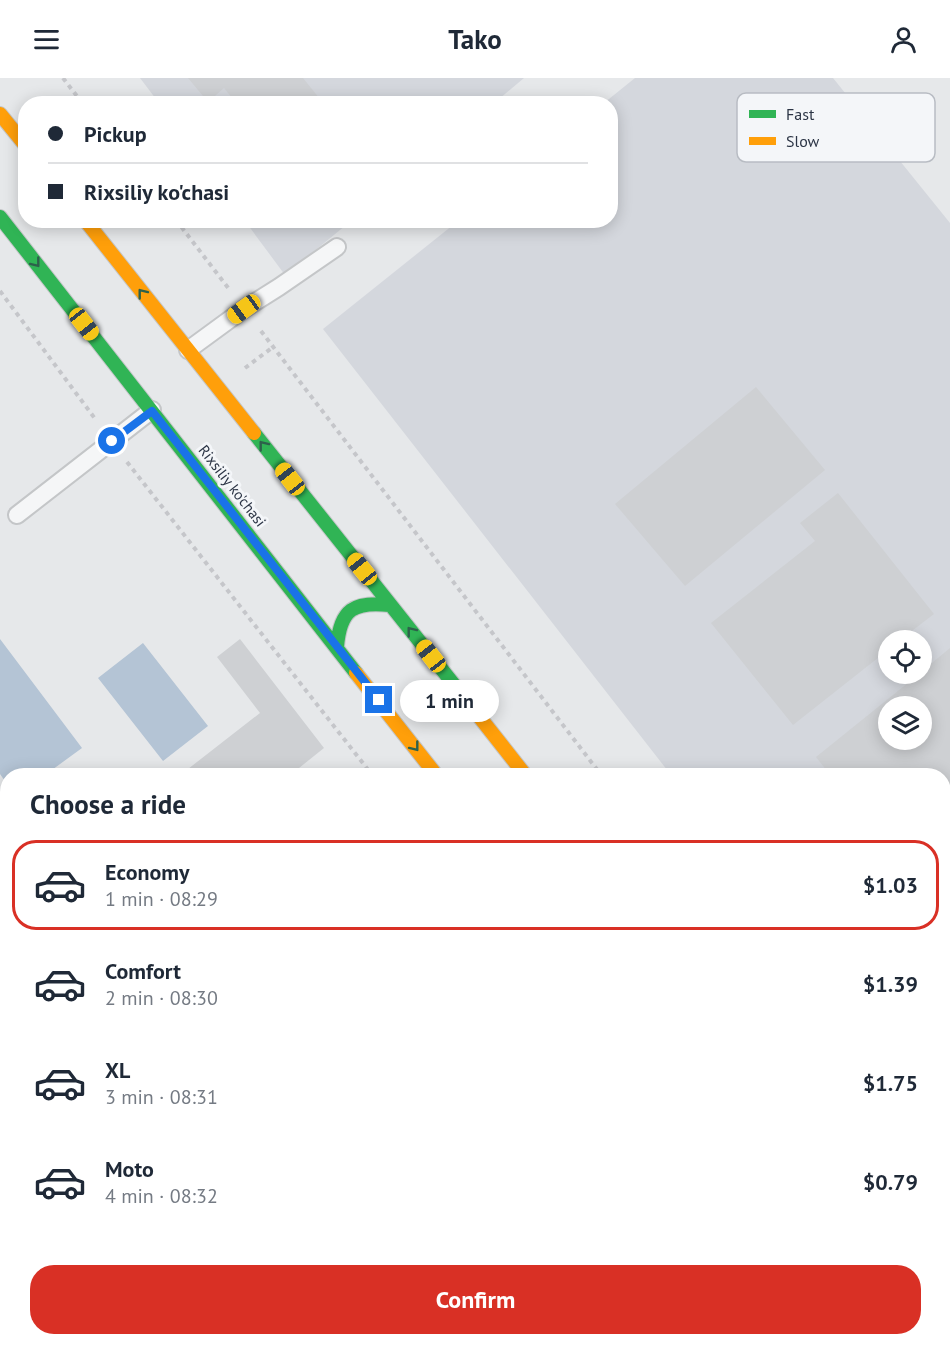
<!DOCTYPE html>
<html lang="en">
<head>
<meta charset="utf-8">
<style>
  body { margin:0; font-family:"PT Sans",sans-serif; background:#f2f2f3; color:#1f2937; height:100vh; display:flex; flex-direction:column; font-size:22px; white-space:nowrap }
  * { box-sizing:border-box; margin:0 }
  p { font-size:20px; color:#747a83 }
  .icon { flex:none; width:33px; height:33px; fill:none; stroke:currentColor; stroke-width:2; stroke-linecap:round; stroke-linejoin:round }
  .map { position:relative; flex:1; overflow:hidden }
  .panel { position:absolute; left:0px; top:690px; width:951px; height:578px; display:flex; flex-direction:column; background:#fff; border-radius:24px 24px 0 0; box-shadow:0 3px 15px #0003 }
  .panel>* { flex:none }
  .hud { position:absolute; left:18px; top:18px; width:600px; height:132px; border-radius:24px; box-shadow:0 3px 15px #0003; display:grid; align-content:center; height:132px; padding:0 30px; background:#fff }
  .controls { position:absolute; left:878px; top:552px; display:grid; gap:12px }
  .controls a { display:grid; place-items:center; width:54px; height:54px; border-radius:50%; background:#fff; box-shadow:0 3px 15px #0003; font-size:30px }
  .end { position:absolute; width:27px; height:27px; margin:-14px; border:8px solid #1a73e8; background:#fff; box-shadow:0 0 0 3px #fff }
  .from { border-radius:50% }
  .bubble { position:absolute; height:42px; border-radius:21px; background:#fff; box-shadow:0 3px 15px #0003; font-size:20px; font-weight:700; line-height:42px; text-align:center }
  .car { position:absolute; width:18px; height:36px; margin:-18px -9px; border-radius:8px; box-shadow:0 0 4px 2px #0007; background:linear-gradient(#f5c518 24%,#345 0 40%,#f5c518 0 76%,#345 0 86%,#f5c518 0) }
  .hud b { display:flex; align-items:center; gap:21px; height:57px; font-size:22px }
  .hud b+b { border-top:2px solid #e0e1e3 }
  .hud i { width:15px; height:15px; background:#1f2937 }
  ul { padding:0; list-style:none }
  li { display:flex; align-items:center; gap:18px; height:90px; margin:0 12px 9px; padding:0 18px; border:3px solid transparent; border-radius:24px }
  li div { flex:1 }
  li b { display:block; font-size:22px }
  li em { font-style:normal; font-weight:700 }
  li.current { border-color:#d93025 }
  li>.icon { width:54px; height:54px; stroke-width:1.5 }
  h2 { padding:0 30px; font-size:27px; line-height:72px }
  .cta { display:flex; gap:12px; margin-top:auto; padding:12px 30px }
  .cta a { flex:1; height:69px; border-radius:24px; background:#d93025; color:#fff; font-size:24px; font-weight:700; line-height:69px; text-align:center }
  header { display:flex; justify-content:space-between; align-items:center; height:78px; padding:0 30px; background:#fff; font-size:27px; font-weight:700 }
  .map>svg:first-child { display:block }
  .built { fill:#d4d7dd; fill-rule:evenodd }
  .water { fill:#b4c4d5 }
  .building { fill:#ced0d3; fill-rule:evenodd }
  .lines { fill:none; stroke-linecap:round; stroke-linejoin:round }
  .lane-casing { stroke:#c4c6c8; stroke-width:20 }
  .street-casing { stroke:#c4c6c8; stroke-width:34 }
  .fast-casing { stroke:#c4c6c8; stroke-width:16 }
  .slow-casing { stroke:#c4c6c8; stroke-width:16 }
  .path { stroke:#c5c6ca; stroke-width:4; stroke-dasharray:4.5 4.5; stroke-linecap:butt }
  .lane { stroke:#f5f6f7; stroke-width:16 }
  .street { stroke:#f5f6f7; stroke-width:32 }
  .fast { stroke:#30b455; stroke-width:14 }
  .slow { stroke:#ff9f0a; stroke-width:14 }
  .oneway { stroke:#2d614b }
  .route { stroke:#1a73e8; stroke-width:8 }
  .labels { text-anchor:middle; stroke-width:6; stroke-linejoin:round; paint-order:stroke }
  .street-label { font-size:15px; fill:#2b3445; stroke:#f4f6f9 }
  .key { fill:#f4f6f9; stroke:#b8bcc3; stroke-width:1.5 }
  .key-label { font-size:16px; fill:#2b3445 }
</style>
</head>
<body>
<header><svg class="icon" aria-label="menu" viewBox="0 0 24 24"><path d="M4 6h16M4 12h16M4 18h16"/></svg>Tako<svg class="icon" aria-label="person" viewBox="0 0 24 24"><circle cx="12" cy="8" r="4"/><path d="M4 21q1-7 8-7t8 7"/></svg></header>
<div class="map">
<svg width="950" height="1267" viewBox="0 0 950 1267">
  <rect width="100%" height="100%" fill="#e6e8ea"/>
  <path class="built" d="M140 0H524L493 26 159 25Z
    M635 0H833L950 145V800L944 805V698L671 697 323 251 458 143 610 142V26L604 25ZM888 562H921V596H888ZM888 628H921V662H888Z
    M245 143H351L285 197Z"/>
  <path class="water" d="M0 561 82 670 45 697 8 698 7 706 0 696Z
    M143 565 208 648 163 683 98 600Z"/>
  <path class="building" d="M188 0H303L324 26H237L224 10 208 24Z
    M756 309 825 392 685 508 615 426Z
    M838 415 934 536 900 562H888V572L793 647 711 545 815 463 800 445Z
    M240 561 324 670 289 698H179L260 635 217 579Z
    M950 570V713L944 718V698H831L816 679 919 596H921V594ZM888 628H921V662H888Z
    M950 858V914L944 906V863Z
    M0 1106 8 1115V1211L0 1217Z
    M235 1260H284L290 1267H227Z"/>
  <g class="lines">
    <g class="lane-casing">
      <path id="lane" d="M188 272 244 231 279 209 337 169
        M17 437 152 332
        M944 811 950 806
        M0 922 8 933
        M0 993 8 1002
        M944 1079 950 1087
        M162 1260 167 1267"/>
    </g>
    <g class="street-casing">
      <path id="street" d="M0 968 8 962"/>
    </g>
    <g class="fast-casing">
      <path id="fast" d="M0 139 356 595
        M254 355 463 618
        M337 569C340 531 354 523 390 527
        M944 1224 950 1232"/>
    </g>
    <g class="slow-casing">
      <path id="slow" d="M0 36 26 68
        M85 142 254 355
        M356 595 437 698
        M463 618 526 698
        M877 1260 883 1267"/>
    </g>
    <path class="path" d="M63 0 83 26
      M176 142 229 211
      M0 213 96 342
      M261 253 602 698
      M245 290 273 269
      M127 384 373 698
      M944 1158 950 1167
      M815 1260 821 1267"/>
    <use href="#lane" class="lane"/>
    <use href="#street" class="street"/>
    <use href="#fast" class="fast"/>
    <use href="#slow" class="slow"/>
  </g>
  <defs><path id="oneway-chevron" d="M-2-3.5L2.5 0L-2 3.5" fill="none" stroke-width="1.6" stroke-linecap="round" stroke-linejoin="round" transform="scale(1.5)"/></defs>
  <g class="oneway">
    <use href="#oneway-chevron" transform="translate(36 185) rotate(52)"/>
    <use href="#oneway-chevron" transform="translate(142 215) rotate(-128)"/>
    <use href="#oneway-chevron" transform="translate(263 367) rotate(-128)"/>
    <use href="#oneway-chevron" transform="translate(411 553) rotate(-128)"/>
    <use href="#oneway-chevron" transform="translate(415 669) rotate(52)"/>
  </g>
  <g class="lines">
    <path class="route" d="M112 363 152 333 379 622"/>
  </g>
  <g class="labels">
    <g class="street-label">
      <text transform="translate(232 408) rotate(52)" y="5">Rixsiliy ko'chasi</text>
    </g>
  </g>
  <rect x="737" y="15" width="198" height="69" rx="9" class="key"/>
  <rect x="749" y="32" width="27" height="8" fill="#30b455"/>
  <rect x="749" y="59" width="27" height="8" fill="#ff9f0a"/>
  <g class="key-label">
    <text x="786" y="42">Fast</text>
    <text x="786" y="69">Slow</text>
  </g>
</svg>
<div class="controls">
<a><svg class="icon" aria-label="locate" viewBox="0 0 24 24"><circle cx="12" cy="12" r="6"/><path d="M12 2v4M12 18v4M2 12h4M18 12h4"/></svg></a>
<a><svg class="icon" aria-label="layers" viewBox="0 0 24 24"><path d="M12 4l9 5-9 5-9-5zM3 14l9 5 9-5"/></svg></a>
</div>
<i class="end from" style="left:112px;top:363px"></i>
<i class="end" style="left:379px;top:622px"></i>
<div class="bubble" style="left:400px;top:602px;width:99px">1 min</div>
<i class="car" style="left:244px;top:231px;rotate:234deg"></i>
<i class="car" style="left:84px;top:246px;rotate:142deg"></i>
<i class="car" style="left:290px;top:401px;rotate:322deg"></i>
<i class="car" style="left:362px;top:491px;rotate:321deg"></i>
<i class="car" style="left:431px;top:578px;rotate:322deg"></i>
<div class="hud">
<b><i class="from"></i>Pickup</b>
<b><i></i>Rixsiliy ko'chasi</b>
</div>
<section class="panel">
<h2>Choose a ride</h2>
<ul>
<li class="current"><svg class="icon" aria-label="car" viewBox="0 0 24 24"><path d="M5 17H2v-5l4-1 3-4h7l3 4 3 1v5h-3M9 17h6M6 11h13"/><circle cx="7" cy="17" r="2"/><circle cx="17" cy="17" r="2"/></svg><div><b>Economy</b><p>1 min · 08:29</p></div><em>$1.03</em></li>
<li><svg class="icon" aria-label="car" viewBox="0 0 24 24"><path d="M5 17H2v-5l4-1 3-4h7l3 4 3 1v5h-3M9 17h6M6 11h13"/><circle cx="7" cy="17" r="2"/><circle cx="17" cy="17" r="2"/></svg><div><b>Comfort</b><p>2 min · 08:30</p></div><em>$1.39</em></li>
<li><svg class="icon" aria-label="car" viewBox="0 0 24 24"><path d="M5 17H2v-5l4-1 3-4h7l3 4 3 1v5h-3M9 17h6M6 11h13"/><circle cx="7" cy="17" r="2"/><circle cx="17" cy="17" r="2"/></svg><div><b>XL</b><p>3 min · 08:31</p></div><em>$1.75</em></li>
<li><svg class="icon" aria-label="car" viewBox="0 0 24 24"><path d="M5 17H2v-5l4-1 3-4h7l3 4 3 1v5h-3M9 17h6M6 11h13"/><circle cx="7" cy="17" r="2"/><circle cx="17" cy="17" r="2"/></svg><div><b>Moto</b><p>4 min · 08:32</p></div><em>$0.79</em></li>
</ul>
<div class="cta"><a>Confirm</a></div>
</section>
</div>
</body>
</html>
